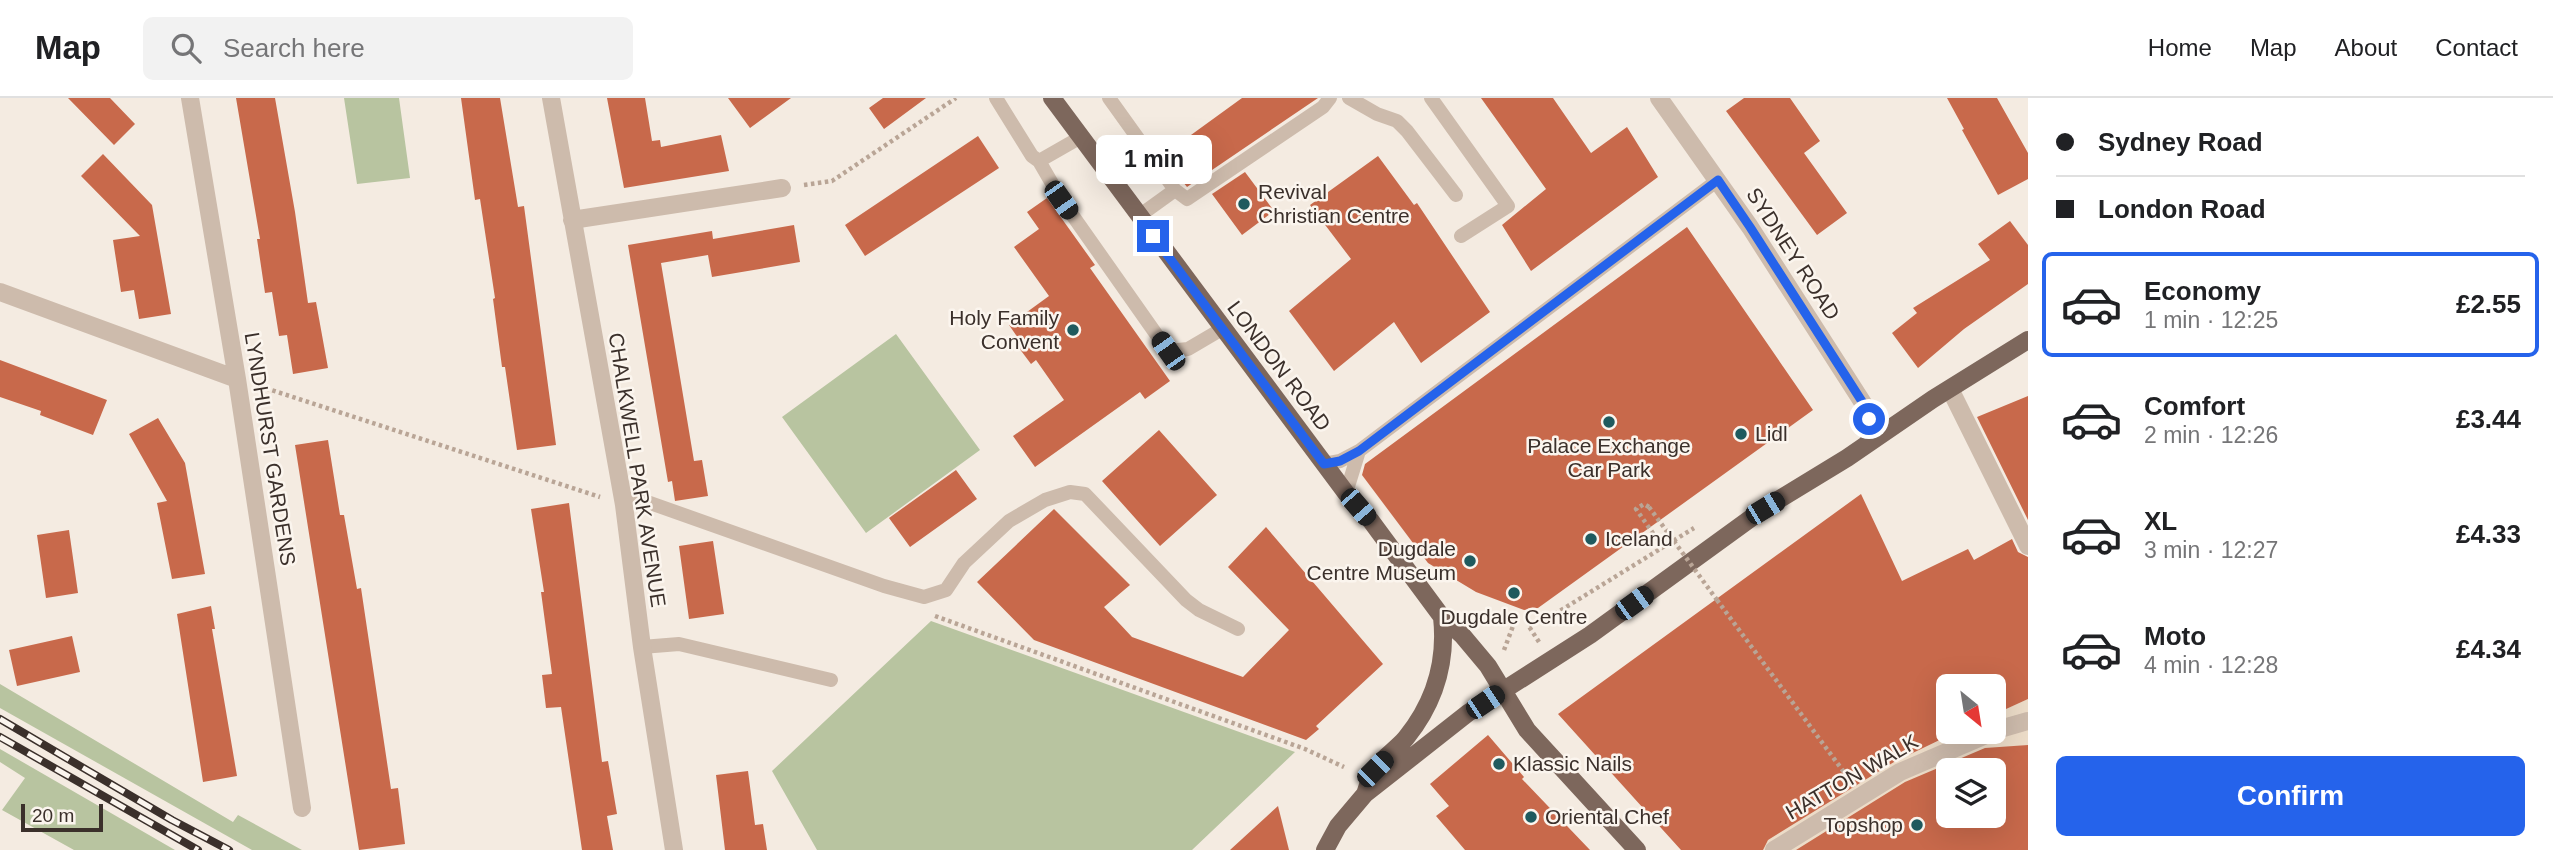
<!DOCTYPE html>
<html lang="en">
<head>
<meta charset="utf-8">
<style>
  body { margin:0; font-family:Helvetica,sans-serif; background:#f2f2f2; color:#202124; height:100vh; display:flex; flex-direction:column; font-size:26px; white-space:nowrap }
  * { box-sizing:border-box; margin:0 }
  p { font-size:23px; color:#757577 }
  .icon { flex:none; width:38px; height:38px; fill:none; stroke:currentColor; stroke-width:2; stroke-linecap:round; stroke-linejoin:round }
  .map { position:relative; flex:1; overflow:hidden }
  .panel { display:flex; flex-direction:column; background:#fff; width:525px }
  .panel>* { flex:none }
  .guide { display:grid; align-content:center; height:154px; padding:0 28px; background:#fff }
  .needle { width:46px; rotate:150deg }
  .tools { position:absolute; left:1936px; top:576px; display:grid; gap:14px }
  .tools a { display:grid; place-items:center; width:70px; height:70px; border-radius:10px; background:#fff; box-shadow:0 7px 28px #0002; font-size:35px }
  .scale { position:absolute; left:21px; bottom:18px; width:82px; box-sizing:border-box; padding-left:7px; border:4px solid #3b302b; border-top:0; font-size:19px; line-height:24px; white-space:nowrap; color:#3b302b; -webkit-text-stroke:5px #fbf5ee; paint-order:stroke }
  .end { position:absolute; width:32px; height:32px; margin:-16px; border:9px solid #2563eb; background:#fff; box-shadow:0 0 0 4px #fff }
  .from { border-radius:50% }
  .bubble { position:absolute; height:49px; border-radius:10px; background:#fff; box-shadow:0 7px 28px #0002; font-size:23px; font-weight:800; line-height:49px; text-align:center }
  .car { position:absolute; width:21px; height:42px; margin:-21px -10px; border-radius:9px; box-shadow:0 0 5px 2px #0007; background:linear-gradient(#222 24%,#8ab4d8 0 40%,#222 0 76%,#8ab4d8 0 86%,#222 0) }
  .guide b { display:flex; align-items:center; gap:24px; height:66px; font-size:26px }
  .guide b+b { border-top:2px solid #e0e0e0 }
  .guide i { width:18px; height:18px; background:#202124 }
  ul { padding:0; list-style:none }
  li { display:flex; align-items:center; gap:21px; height:105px; margin:0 14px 10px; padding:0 14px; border:4px solid transparent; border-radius:10px }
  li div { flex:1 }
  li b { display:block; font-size:26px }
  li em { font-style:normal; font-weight:800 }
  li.selected { border-color:#2563eb }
  li>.icon { width:63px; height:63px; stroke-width:1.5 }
  .button { display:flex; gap:14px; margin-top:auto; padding:14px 28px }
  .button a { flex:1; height:80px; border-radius:10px; background:#2563eb; color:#fff; font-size:28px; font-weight:800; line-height:80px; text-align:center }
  header { display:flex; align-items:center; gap:42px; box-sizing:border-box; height:98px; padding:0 35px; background:#fff; border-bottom:2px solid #e0e0e0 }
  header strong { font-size:33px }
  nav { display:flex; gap:38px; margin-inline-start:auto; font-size:24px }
  .search { width:490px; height:63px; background:#f2f2f2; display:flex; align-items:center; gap:18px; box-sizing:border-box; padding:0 24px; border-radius:10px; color:#757577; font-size:26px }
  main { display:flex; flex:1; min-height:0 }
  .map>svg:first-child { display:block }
  .green { fill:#b8c4a0 }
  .plaza { fill:#ecdcc8 }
  .building { fill:#c8694b; fill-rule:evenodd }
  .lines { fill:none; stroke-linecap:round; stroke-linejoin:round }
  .path { stroke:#b9a596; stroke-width:4.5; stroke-dasharray:3.5 3.5; stroke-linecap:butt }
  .service { stroke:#cdbbac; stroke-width:14 }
  .pedestrian { stroke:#cdbbac; stroke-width:18 }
  .minor { stroke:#cdbbac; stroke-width:18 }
  .primary { stroke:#7d675c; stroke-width:18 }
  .rail-casing { stroke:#3b302b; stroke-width:8 }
  .rail { stroke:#fbf5ee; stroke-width:5; stroke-dasharray:16; stroke-linecap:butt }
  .path-bridge { stroke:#b9a596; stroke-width:4.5; stroke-dasharray:3.5 3.5; stroke-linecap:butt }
  .route { stroke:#2563eb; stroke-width:9 }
  .poi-dot { fill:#1f5a5e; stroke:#fbf5ee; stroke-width:2.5 }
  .labels { text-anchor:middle; stroke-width:5; stroke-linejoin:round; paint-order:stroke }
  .poi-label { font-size:21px; fill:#3b302b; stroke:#fbf5ee; text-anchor:start }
  .street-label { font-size:21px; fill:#3b302b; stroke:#fbf5ee }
</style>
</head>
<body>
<header>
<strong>Map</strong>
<div class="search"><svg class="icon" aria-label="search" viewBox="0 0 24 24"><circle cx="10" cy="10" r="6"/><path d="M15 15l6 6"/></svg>Search here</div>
<nav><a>Home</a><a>Map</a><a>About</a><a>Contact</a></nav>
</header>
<main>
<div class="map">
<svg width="2028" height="752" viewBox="0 0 2028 752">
  <rect width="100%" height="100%" fill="#f4ebe1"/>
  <path class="green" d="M344 0H399L410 80 357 86Z
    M896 236 980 352 866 435 782 319Z
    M931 523 1295 654 1192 752H817L772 673Z
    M0 586 233 724 238 717 302 752H252L0 610Z
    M0 651 175 752H74L2 712 25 680 0 664Z"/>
  <path class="plaza" d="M2028 601V647L1984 653 1949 664 1894 692 1797 752H1750L1857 680 1958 634H1993V617Z"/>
  <path class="building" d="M68 0H110L135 26 114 47Z
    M236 0H275L295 114 308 205 316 204 328 270 293 276 287 237 279 238 272 194 265 195 257 141H260Z
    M461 0H500L518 109 524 108 556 347 517 352 505 269H502L493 201 495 200 480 101 475 102Z
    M607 0H645L652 43 660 42 661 49 721 37 729 73 624 90Z
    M728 0H791L750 30Z
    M883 0H926L884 31 869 10Z
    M1242 0H1318L1187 89 1162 58Z
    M1481 0H1553L1591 55 1627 29 1658 79 1531 173 1502 127 1546 91Z
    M1744 0H1790L1820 43 1804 55 1847 115 1817 137 1726 13Z
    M1947 0H1997L2028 55V81L1998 97 1962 32 1964 31Z
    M978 38 999 70 865 158 845 127Z
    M103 56 152 107 171 216 139 221 134 192 121 194 113 142 140 138 81 78Z
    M1378 58 1414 107 1417 105 1490 214 1421 265 1394 224 1334 273 1289 213 1351 161 1310 107Z
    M1245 74 1274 113 1242 137 1212 96Z
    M1047 100 1095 167 1090 170 1170 283 1145 301 1140 294 1035 369 1013 338 1064 302 1036 262 1031 266 1016 246 1020 243 1009 227 1049 198 1014 149 1039 131 1027 114Z
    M2010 123 2028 147V186L1964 231 1918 270 1892 235 1917 215 1913 210 1990 162 1978 146Z
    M794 127 800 164 712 179 708 157 661 165 694 363 702 362 708 398 675 403 672 383 668 384 628 147 712 133 713 141Z
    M1687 129 1813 312 1538 510 1524 512 1476 494 1428 465 1362 377 1365 366Z
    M0 262 107 302 93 337 40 317 41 313 0 299Z
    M2028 298V422L1977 319Z
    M158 320 185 365 205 476 172 481 157 405 167 403 129 336Z
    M1159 332 1217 397 1160 448 1102 383Z
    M328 342 340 417H344L357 491 361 490 391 691 398 690 405 746 359 752 295 347Z
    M956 372 977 401 910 449 889 420Z
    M1861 396 1902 483 1968 451 1974 462 2012 441 2018 454 2028 459V601L1993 617V588H1948V638L1894 664 1768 742 1763 752H1681L1558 616Z
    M569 405 602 664 608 663 617 716 607 718 613 752H582L561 609 546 610 542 577 552 576 541 494H544L531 411Z
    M1054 411 1130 487 1104 509 1132 539 1243 579 1289 532 1228 469 1266 429 1383 566 1316 628 1319 631 1306 642 1034 542 977 484Z
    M69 432 78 495 46 500 37 437Z
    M713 443 724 516 689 521 679 448Z
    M211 508 215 531H212L237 678 203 684 177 516Z
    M72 538 80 574 17 588 9 552Z
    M1488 637 1524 679 1522 681 1590 752H1465L1436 718 1449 708 1430 686Z
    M2028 647V752H1796L1905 684 1985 650ZM1948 672H1993V718H1948Z
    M748 673 755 727 763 726 767 752H725L716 677Z
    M1278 708 1289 752H1230Z"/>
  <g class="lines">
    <path class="path" d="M804 87 832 83 956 0
      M259 288 600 399
      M1649 409 1644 406 1636 411 1664 451
      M1717 502 1849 681
      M935 518 1305 651 1344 669
      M1539 544 1528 527 1550 519 1694 430
      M1504 552 1513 528"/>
    <path class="service" d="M996 0 1032 58 1039 63 1081 39
      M1109 0 1175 92
      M1349 0 1377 16 1397 23 1407 33 1456 97
      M1431 0 1508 108 1461 138
      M1039 63 1061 101 1168 253 1188 251 1222 231
      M1139 118 1175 92 1187 101 1323 9 1330 0
      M1324 366 1340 363 1359 353 1718 82
      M622 395 884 488 924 499 946 492 964 465 1009 423 1045 402 1070 394 1085 396 1186 502 1199 512 1238 531
      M1346 395 1359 353
      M642 549 679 546 831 582"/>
    <path class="pedestrian" d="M1950 291 2028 448
      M1993 633 2028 623
      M1774 752 1900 674 1993 634"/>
    <path class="minor" d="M190 0 237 281 302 710
      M551 0 624 407 642 549 674 752
      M1659 0 1750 129 1863 305 1871 330 1868 345
      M572 122 782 90
      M0 194 237 281"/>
    <path class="primary" d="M1052 0 1346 395 1371 423 1442 519 1462 537 1488 568 1527 632 1637 752
      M1365 696C1368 688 1370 678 1375 671 1383 659 1397 651 1406 640 1435 604 1447 564 1442 519
      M1325 752 1338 728 1365 696 1468 615 1590 537 1765 410 1847 360 1933 301 2028 242"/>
    <g class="rail-casing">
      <path id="rail" d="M0 621 172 722 229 752
        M0 639 198 752"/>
    </g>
    <use href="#rail" class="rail"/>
    <path class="path-bridge" d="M1649 409 1717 502"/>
  </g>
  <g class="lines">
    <path class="route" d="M1153 138 1324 366 1340 363 1359 353 1718 82 1750 129 1863 305 1869 321"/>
  </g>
  <g class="poi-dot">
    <circle cx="1244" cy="106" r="7"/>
    <circle cx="1073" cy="232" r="7"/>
    <circle cx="1609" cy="324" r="7"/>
    <circle cx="1741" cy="336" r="7"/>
    <circle cx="1591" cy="441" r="7"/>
    <circle cx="1470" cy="463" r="7"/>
    <circle cx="1514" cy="495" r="7"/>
    <circle cx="1499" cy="666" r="7"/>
    <circle cx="1531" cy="719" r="7"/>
    <circle cx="1917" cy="727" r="7"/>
  </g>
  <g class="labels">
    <g class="poi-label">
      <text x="1258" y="101">Revival<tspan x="1258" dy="24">Christian Centre</tspan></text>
      <text x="1059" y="227" text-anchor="end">Holy Family<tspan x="1059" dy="24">Convent</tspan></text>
      <text x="1755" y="343">Lidl</text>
      <text x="1609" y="355" text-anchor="middle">Palace Exchange<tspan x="1609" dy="24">Car Park</tspan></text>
      <text x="1605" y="448">Iceland</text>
      <text x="1456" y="458" text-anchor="end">Dugdale<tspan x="1456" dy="24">Centre Museum</tspan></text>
      <text x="1514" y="526" text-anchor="middle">Dugdale Centre</text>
      <text x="1513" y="673">Klassic Nails</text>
      <text x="1545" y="726">Oriental Chef</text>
      <text x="1903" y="734" text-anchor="end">Topshop</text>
    </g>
    <g class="street-label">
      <text transform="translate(1793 156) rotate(57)" y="7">SYDNEY ROAD</text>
      <text transform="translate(1279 268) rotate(53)" y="7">LONDON ROAD</text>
      <text transform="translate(270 351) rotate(81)" y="7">LYNDHURST GARDENS</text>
      <text transform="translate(637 372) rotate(81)" y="7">CHALKWELL PARK AVENUE</text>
      <text transform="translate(1852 679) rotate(-30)" y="7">HATTON WALK</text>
    </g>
  </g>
</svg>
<div class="tools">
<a><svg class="needle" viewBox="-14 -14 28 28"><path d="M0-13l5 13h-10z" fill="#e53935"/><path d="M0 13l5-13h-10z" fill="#757577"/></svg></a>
<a><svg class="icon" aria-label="layers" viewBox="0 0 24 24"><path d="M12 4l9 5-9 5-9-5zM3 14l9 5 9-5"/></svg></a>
</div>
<div class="scale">20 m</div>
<i class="end from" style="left:1869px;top:321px"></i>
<i class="end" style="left:1153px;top:138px"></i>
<div class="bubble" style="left:1096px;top:37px;width:116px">1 min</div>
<i class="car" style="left:1061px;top:102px;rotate:145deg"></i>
<i class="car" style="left:1168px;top:253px;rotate:325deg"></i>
<i class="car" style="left:1358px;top:409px;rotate:139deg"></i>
<i class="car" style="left:1765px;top:410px;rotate:59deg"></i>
<i class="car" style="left:1634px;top:505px;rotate:54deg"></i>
<i class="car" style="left:1485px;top:604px;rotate:56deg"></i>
<i class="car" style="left:1375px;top:671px;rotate:45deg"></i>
</div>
<section class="panel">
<div class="guide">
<b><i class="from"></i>Sydney Road</b>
<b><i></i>London Road</b>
</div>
<ul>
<li class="selected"><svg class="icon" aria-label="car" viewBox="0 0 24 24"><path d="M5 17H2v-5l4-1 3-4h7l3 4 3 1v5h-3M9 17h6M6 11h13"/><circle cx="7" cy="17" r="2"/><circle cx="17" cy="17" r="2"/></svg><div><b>Economy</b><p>1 min · 12:25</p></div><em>£2.55</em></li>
<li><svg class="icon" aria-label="car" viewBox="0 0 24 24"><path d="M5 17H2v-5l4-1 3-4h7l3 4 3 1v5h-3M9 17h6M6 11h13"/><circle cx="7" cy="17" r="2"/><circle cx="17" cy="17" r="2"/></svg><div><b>Comfort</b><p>2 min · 12:26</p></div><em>£3.44</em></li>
<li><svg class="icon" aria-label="car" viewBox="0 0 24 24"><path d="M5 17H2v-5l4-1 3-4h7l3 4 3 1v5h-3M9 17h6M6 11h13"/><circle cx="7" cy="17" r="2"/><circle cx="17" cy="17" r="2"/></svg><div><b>XL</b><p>3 min · 12:27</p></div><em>£4.33</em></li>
<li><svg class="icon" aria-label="car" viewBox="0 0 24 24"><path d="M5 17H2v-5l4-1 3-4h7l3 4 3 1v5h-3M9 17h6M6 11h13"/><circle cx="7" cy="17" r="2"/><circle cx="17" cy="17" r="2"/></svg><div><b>Moto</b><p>4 min · 12:28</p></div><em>£4.34</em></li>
</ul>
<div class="button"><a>Confirm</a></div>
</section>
</main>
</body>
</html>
